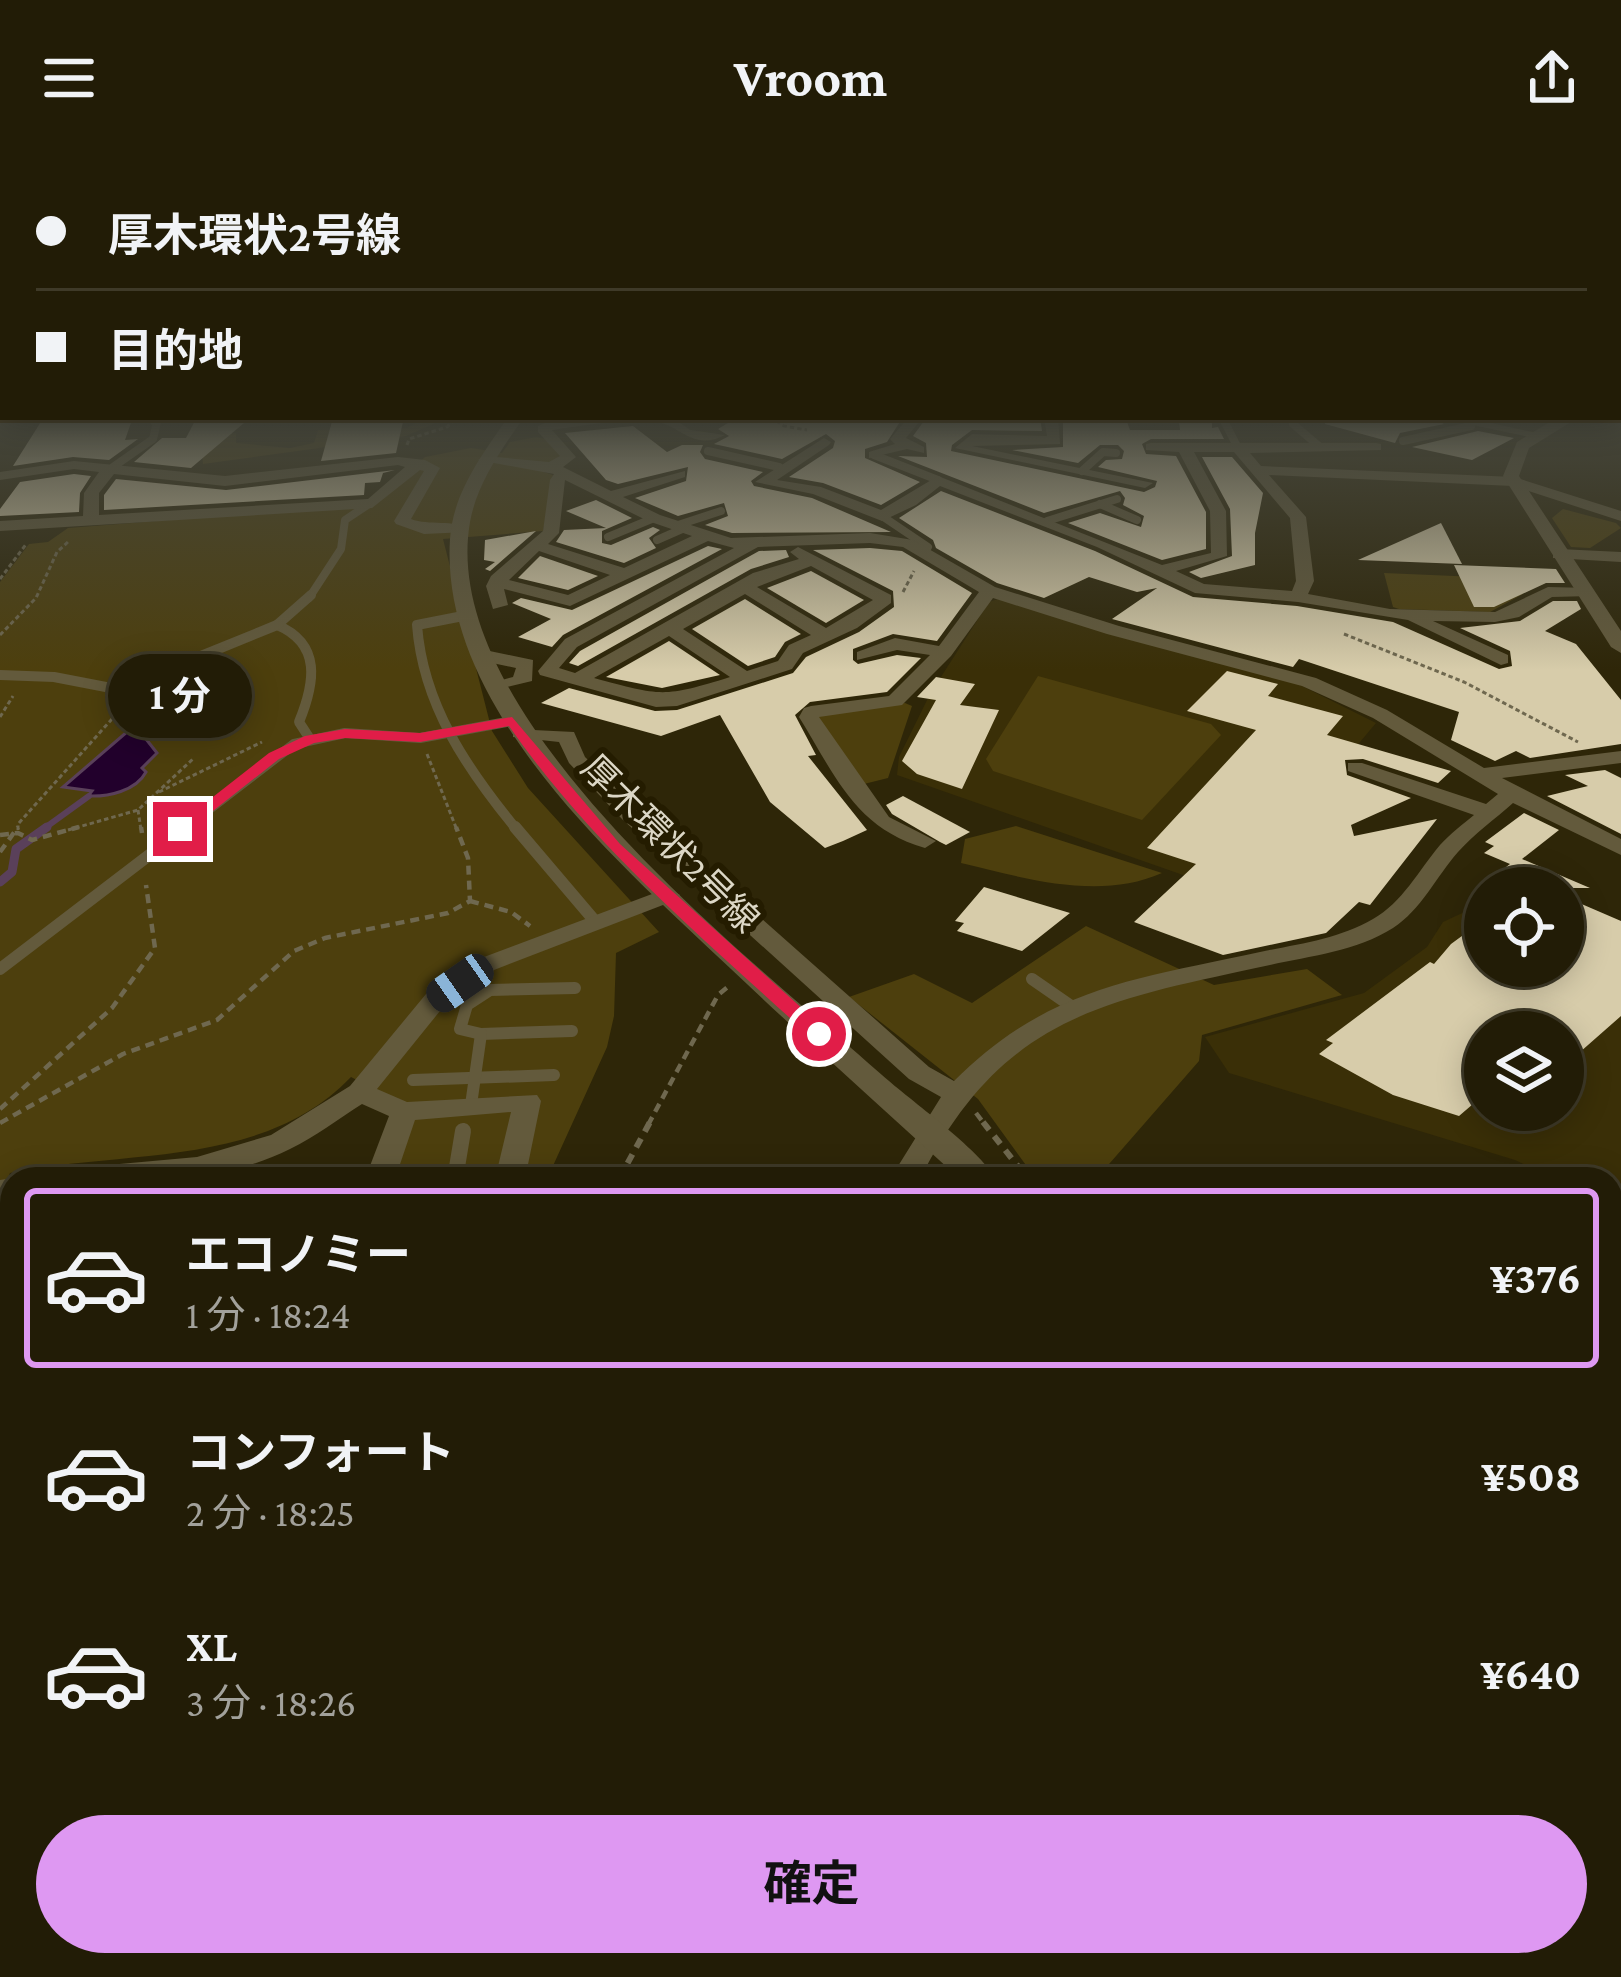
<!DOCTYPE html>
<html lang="ja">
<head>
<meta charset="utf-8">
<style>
	body { margin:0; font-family:"Crimson Pro","Noto Sans JP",serif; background:#2a2510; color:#f1f3f6; height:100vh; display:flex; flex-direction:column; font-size:45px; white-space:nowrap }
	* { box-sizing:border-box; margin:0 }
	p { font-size:39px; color:#a2a19b }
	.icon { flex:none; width:66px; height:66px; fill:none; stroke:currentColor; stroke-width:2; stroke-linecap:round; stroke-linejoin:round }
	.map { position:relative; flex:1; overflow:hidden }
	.details { position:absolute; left:0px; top:1011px; width:1623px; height:810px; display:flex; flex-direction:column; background:#221c06; border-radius:36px 36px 0 0; box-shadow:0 6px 30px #0003,0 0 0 3px #3f3a28 }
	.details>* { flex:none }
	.banner { position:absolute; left:0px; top:0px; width:1623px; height:264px; box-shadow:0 6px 30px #0003,0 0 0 3px #3f3a28; display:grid; align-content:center; height:264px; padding:0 36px; background:#221c06 }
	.buttons { position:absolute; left:1464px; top:711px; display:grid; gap:24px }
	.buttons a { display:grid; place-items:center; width:120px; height:120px; border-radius:50%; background:#221c06; box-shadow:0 6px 30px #0003,0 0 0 3px #3f3a28; font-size:60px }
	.end { position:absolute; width:54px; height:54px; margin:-27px; border:15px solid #e11d48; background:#fff; box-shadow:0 0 0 6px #fff }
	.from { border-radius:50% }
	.bubble { position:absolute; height:84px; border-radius:42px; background:#221c06; box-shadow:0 6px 30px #0003,0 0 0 3px #3f3a28; font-size:39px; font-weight:700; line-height:84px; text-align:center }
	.car { position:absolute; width:36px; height:72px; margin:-36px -18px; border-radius:15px; box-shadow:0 0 9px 3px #0007; background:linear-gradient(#222 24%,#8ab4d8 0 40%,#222 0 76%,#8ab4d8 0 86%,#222 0) }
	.banner b { display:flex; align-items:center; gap:42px; height:114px; font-size:45px }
	.banner b+b { border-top:3px solid #3f3a28 }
	.banner i { width:30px; height:30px; background:#f1f3f6 }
	ul { padding:21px 0 0; list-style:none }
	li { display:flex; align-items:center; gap:36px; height:180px; margin:0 24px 18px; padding:0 12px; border:6px solid transparent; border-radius:12px }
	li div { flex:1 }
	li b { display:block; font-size:45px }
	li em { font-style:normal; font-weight:700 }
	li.current { border-color:#de98f2 }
	li>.icon { width:108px; height:108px; stroke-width:1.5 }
	.cta { display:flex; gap:24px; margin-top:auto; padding:24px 36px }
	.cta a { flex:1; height:138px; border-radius:72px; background:#de98f2; color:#111; font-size:48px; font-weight:700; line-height:138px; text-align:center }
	header { display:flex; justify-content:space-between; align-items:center; height:156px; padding:0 36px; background:#221c06; font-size:54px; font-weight:700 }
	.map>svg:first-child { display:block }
	.built { fill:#3a2f07; fill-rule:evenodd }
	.green { fill:#4d3f0d }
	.water { fill:#22002c; stroke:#5a405a; stroke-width:3 }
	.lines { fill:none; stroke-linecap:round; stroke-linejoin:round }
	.stream-far1 { stroke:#5a405a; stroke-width:6 }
	.stream { stroke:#5a405a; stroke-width:9 }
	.building { fill:#d7ccaa }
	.path-far2 { stroke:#6f684f; stroke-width:3; stroke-dasharray:4.5 3; stroke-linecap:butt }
	.path-far1 { stroke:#6f684f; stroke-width:4.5; stroke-dasharray:9 6; stroke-linecap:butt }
	.path { stroke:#6f684f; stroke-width:6; stroke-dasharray:10 8; stroke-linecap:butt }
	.service-far4 { stroke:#635a3c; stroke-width:8 }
	.service-far3 { stroke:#635a3c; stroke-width:10 }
	.service-far2 { stroke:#635a3c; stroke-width:12 }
	.service-far1 { stroke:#635a3c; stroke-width:16 }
	.service { stroke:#635a3c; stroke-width:20 }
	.minor { fill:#635a3c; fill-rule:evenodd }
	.tertiary { fill:#635a3c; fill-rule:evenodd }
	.route { fill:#e11d48 }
	.labels { text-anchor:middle; stroke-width:12; stroke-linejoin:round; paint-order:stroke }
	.street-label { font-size:36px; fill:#dcd7c6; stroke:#241c00 }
</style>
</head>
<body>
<header><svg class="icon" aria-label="menu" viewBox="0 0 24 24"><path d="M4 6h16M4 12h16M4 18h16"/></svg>Vroom<svg class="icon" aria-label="share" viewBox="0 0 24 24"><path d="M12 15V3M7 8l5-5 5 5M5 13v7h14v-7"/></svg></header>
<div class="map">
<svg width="1621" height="1821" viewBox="0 0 1621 1821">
	<rect width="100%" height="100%" fill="#2e2608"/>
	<g class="built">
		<path d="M998,443L1298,528L1376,567L1288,672L1250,732L1183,719L897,619L899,601L930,538L989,446Z"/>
		<path d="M1473,752H1484L1485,810L1621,815V1035L1611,1033V1023H1555L1515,1004L1229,917L1205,881L1364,837L1427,791L1443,766ZM1485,876H1563V954H1485Z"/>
	</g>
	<g class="green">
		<path d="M423,263L442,264L406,280L203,308L202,298L215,278L236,277V287L290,292L314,287L318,274L407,272Z"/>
		<path d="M537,281L548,284L562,301L544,316L553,319L543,375L443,383L492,575L528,632L659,776L616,797L614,860L607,891L547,1023H387L403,948L351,921C263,1013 124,993 10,1017L0,1039V426L29,388L48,386L68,372L375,348L425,301L471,292L502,297L510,286Z"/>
		<path d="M1563,353L1616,367L1621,372L1590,392L1571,391L1552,362Z"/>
		<path d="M1384,417L1478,421L1523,438L1490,456L1399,453L1393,451Z"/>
		<path d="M1038,520L1211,568L1221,579L1142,664L993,615L986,603Z"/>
		<path d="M905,547L912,550L888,622L860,629L815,567L819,558Z"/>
		<path d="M1016,670L1162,717C1099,745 1024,722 961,707L965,683Z"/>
		<path d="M1086,770L1214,829L1307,813L1342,839L1202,879L1199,905L1096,1023H1036L978,943L849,841L914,818L972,847Z"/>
	</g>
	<path class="water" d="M135,569L157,597L142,612L146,616C136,635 108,641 88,640L92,635L63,631Z"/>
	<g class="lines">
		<path class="stream-far1" d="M42,674L89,640"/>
		<path class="stream" d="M0,726L12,716L16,693L47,671"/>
	</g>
	<g class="building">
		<path d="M44,261H133L125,284L138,283L109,304L73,301L13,310Z"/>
		<path d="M197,261H251L191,312L134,306L162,282H186Z"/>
		<path d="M404,261L396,297L321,305L333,262Z"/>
		<path d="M770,261H903L887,286L865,293V302L920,326L881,349L823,327L789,321L833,292L835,285L826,278L782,303L714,288L729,280L718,273L728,267Z"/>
		<path d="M927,261H1040L1042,275L972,274L952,289L951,295L1144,336L1155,331L1157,325L1098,311L1106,304L1122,303L1124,295L1118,289H1100L1078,307L1012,294L1063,291V261H1119L1126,263L1130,274H1180L1179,264L1212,261V272L1218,271L1224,283H1151L1142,288L1146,298L1176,300L1206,356V393L1162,404L1068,367L1100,357L1141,371L1144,360L1123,349L1125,342L1120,335L1044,357L898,300L927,301L926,287L913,280Z"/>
		<path d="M1326,261H1431L1444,268L1400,277L1395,287L1325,268Z"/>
		<path d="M633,270L667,296L682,289H703L700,296L705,303L763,316L751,325L754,330L812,342L891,376L732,377L705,369L728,360L724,347L678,360L635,342L686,325L688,311L618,328L606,324L565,277Z"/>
		<path d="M1478,275L1514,282L1472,304L1412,291Z"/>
		<path d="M1202,301H1232L1263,337L1255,377V409L1201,422L1189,416L1232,400L1230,353Z"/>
		<path d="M395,314L383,317L380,326L365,327L364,339L104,354V339L116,323L226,334Z"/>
		<path d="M74,318L91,320L80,337L79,356L0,360V353L20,326Z"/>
		<path d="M941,335L1095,395L1193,441L1297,450L1393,466L1499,513L1512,510L1510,495L1460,472L1520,465L1553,445H1577L1581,453L1545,475L1576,488L1621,544V588L1530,602L1516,595L1495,605L1451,584L1459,556L1299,503L1293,511L1112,463L1157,432L1137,436L1089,421L1044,442L997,427L936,392L933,384L899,362Z"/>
		<path d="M596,344L632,362L602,375V387L611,389L653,371L660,374L649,382L656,392L624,407L556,386L564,374L606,372L566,355Z"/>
		<path d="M1441,367L1462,408L1358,404Z"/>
		<path d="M536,375L490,415L485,413L495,406L484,404L485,384Z"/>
		<path d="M708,390L722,393L563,479L552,491L518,481L551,463L512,447L521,442L572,454Z"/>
		<path d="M870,392L902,395L972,437L937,485L893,478L853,493V504L858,508L897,499L921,502L887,536L810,546L795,559L816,599L808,600L867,674L843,685L825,692L770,646L720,559L661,580L541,547L569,532L655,555L677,554L793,517L806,501L859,476L894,451L893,435L813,394Z"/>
		<path d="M786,394L789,401L751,413L578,510L569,507L580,495L759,395Z"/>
		<path d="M540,400L598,420L568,434L518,422Z"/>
		<path d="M1454,409L1556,413L1565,427H1546L1494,451H1474Z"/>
		<path d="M811,415L864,444L826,467L767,432Z"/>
		<path d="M745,443L801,478L785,486L775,501L748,510L692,473Z"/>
		<path d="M669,485L720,519L662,532L606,521Z"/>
		<path d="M1227,515L1278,528L1268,540L1343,560L1327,579L1451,615L1438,627L1363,603L1345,604L1347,619L1411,642L1351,669L1354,680L1437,663L1370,749L1359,746L1326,777L1223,799L1134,766L1196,708L1147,692L1256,574L1187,555Z"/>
		<path d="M936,521L975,528L960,549L999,554L962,633L917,618L902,605L936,544L917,541Z"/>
		<path d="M1605,614L1621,622V678L1547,640L1588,630L1565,619Z"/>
		<path d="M903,640L970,676L946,689L940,686L892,658L886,649Z"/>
		<path d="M1524,657L1559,674L1522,703L1590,732H1479L1510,708L1484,697L1494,690L1485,686Z"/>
		<path d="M984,731L1070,757L1022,795L957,775L964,767L955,765Z"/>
		<path d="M1563,740L1621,765V860L1563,911V876H1485V954L1473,948L1459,960L1393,939L1319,898L1333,887L1326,884L1430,806L1434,808L1451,788L1485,763V810H1563Z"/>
	</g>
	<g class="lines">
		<g class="path-far2">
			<path d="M770,261L784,270L807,274"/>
			<path d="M407,289L409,283L447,271L457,261"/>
			<path d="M0,423L27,387"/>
			<path d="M903,436L914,415"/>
			<path d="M1344,478L1464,526L1578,586"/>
			<path d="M0,479L36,442L57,396L69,385"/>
			<path d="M185,535L210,537L239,507"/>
			<path d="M0,561L13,540"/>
			<path d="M427,598L457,674"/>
			<path d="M159,636L262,586"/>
			<path d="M138,654L141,674"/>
			<path d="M18,674V668L120,554"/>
			<path d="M68,674L138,654L194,602"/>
		</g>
		<g class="path-far1">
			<path d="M141,671L142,677"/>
			<path d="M0,679L18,677L32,684L79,671"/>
			<path d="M0,696L18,671"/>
			<path d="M470,745L511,756L530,770"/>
			<path d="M0,953L112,852L155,792L146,729"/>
			<path d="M976,957L985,969"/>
			<path d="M0,967L123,898L217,864L294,795L325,782L448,757L470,745L468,702L456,671"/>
			<path d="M648,969L718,839L730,829"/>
		</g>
		<g class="path">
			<path d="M983,966L1028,1023"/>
			<path d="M619,1023L650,966"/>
			<path d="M0,1572L12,1574"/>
			<path d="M528,1809L547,1821"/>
		</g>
		<g class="service-far4">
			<path d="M1222,261L1238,292"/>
			<path d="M1293,268L1320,291"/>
			<path d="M1403,285L1471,270"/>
			<path d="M708,295L779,311"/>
			<path d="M874,299L938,324"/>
			<path d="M113,311L153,283L157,266"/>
			<path d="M1082,315L1103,296L1116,297"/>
			<path d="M1100,348L1137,364"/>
			<path d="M882,360L928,391L925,395"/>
			<path d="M1047,365L1117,343"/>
			<path d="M675,370L721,355"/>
			<path d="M608,381L654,362"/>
			<path d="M657,384L682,373"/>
			<path d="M309,442L341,393L345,364L369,348"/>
		</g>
		<g class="service-far3">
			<path d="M468,459L417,469C423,549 467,613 517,674"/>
			<path d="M277,469C322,488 315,527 299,566L310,583"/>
			<path d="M0,519L54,521L137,537L161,533L196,502L277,469L311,439"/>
			<path d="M182,674L294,588L345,577L420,582L512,565"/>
		</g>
		<g class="service-far2">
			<path d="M515,671L594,764"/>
			<path d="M0,813L186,671"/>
			<path d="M1032,823L1071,850"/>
			<path d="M481,878L572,875"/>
			<path d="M413,924L554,919"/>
			<path d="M471,949L481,878L460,873L467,849L490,834L575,832"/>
		</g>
		<path class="service-far1" d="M455,1023L463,975"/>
		<path class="service" d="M1610,1809L1618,1821"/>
		<g class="minor">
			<path d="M146,261H160L164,266L152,269Z"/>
			<path d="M608,261H678L676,264L690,274L725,279C693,296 679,268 656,266C624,263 583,269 552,274L576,301L563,311L611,335L685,315V321L623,341L660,359L731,382L870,377L913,384L995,431L1119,470L1316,522L1387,554L1484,612L1621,595V607L1502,622L1621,683V699L1513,647C1495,663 1474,678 1458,696C1436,721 1421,754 1393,772C1357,795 1310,800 1270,809C1104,845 1003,859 920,1023H890L941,941L909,923L622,663L569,607L559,586L513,581V573L574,576L585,601L638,653L929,911L954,925C1048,831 1136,823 1260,796C1298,788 1339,783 1373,763C1402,747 1419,714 1440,689C1450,678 1463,668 1474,659L1348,615V607H1362L1486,648L1498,638L1373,562L1302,530L1107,478L993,442L951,500L902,549L819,561L889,661L936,685L925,692C855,672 835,619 799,561L804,552L811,550L889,540L930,499L897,494L857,504V496L895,482L939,490L979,436L903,391L870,387L758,391L577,491L559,512L575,517L753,417L799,403L790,396L798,391L891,439V447L857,472L803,497L792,513L677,550L656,551L540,519L538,515L565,483L734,392L708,385L570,450L504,433L508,449L493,453L486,430L491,420L543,375L550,324L554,318L478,304L485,300L549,306L560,300L538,276V270L550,265ZM565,324L648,365L692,380L624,412L548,388L559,377ZM539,395L610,419L568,439L509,424ZM811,410L873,444L826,472L757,431ZM745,438L811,479L789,489L778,505L747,515L683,473ZM669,480L730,521C663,542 661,540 594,522Z"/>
			<path d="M909,261H923L906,282L924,291V297L907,293L869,302V296L895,288L890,283Z"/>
			<path d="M1044,261H1058L1060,288L972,290L1153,327L1145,332L955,292L972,278L1047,280Z"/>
			<path d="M1435,261H1464L1541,278L1534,282Z"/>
			<path d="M824,282L831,286L829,289L777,324L821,331L881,354L938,320L1162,409L1211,397L1210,355L1179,296L1146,294V288L1151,287H1376L1381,288V294L1250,297L1261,310L1514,321L1621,355V365L1513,330L1269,319L1306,361L1314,425L1308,438L1390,453L1495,456L1548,431L1591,432V440L1552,441L1519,461L1495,466L1433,465L1508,499V507L1501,509L1408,464L1298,446L1195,437L1097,391L940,330L916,349L882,365L813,338L755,326ZM1194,296H1234L1290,362L1296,425L1292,435L1204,428L1176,415L1227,400L1226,355Z"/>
			<path d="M398,301L425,304L440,312L411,363C429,370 454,363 469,373L467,376L424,378L396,368L394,365L424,315L420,314L372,352L0,375V365L83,360L84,337L99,316L74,313L0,324V316L74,305L225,320ZM398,309L405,311L368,343L99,359V337L114,318L225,330Z"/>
			<path d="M1559,393L1621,396V406L1553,402V394Z"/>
			<path d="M480,493L533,504L532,525L491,535V527L513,521L516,512L473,503L471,499Z"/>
			<path d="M668,732L680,739L676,744L494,814L444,850L377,933L407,946L537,939L541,945L525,1023H495L511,956L415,964L395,1023H365L389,960L362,948C338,963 315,981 290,993C215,1031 130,1023 49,1023L54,1016L64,1013L197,1001L271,979L350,930L426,838L476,804Z"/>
			<path d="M12,1022L17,1023H12V1042L0,1044V1024Z"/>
			<path d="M12,1380V1416L0,1420V1384Z"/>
			<path d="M36,1809H85L80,1821H31Z"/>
			<path d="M766,1809H813L808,1821H761Z"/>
		</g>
		<g class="tertiary">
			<path d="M508,261H524C502,293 477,327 470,366C436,561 751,803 882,919C911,945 978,992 996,1023H960C883,953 806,884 731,813C620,708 439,553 450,383C453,336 483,298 508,261Z"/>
			<path d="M1558,261H1579L1529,292L1519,320L1621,475V497L1611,491L1503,320L1517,286Z"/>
			<path d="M1621,1409V1467L1611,1471V1413Z"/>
			<path d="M1440,1809H1490L1485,1821H1435Z"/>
		</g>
	</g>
	<linearGradient id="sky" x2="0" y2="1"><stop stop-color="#191504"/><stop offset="0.5" stop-color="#46473d"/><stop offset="1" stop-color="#46473d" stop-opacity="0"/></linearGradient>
	<rect width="1621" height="514" fill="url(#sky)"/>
	<path class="route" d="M512,561L620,688L826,874V883H813C705,784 593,691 509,570L420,586L345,582L314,587L279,603L185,677L172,673L269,597L305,580L345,573L420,577Z"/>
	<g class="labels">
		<g class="street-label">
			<text transform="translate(671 687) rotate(45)" y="13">厚木環状2号線</text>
		</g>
	</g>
</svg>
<div class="buttons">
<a><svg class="icon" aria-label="locate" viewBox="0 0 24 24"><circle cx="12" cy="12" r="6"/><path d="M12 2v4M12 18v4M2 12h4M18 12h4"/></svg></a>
<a><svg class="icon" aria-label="layers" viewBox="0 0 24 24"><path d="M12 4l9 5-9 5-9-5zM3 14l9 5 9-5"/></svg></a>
</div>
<i class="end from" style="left:819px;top:878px"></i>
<i class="end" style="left:180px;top:673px"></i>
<div class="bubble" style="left:108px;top:498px;width:144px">1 分</div>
<i class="car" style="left:460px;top:827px;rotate:235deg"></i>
<div class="banner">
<b><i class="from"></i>厚木環状2号線</b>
<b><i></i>目的地</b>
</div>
<section class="details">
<ul>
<li class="current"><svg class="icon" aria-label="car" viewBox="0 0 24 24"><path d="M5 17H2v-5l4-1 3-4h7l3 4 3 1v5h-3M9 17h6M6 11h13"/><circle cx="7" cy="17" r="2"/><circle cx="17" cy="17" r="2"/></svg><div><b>エコノミー</b><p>1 分 · 18:24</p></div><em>¥376</em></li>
<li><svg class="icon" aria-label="car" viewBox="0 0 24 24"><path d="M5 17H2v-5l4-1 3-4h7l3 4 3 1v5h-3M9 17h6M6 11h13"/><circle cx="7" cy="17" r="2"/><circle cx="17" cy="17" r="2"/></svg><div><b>コンフォート</b><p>2 分 · 18:25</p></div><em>¥508</em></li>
<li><svg class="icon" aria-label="car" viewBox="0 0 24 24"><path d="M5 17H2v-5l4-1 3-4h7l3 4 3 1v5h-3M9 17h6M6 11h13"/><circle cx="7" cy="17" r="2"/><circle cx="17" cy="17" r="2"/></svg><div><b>XL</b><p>3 分 · 18:26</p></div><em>¥640</em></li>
</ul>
<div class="cta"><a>確定</a></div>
</section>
</div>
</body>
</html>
